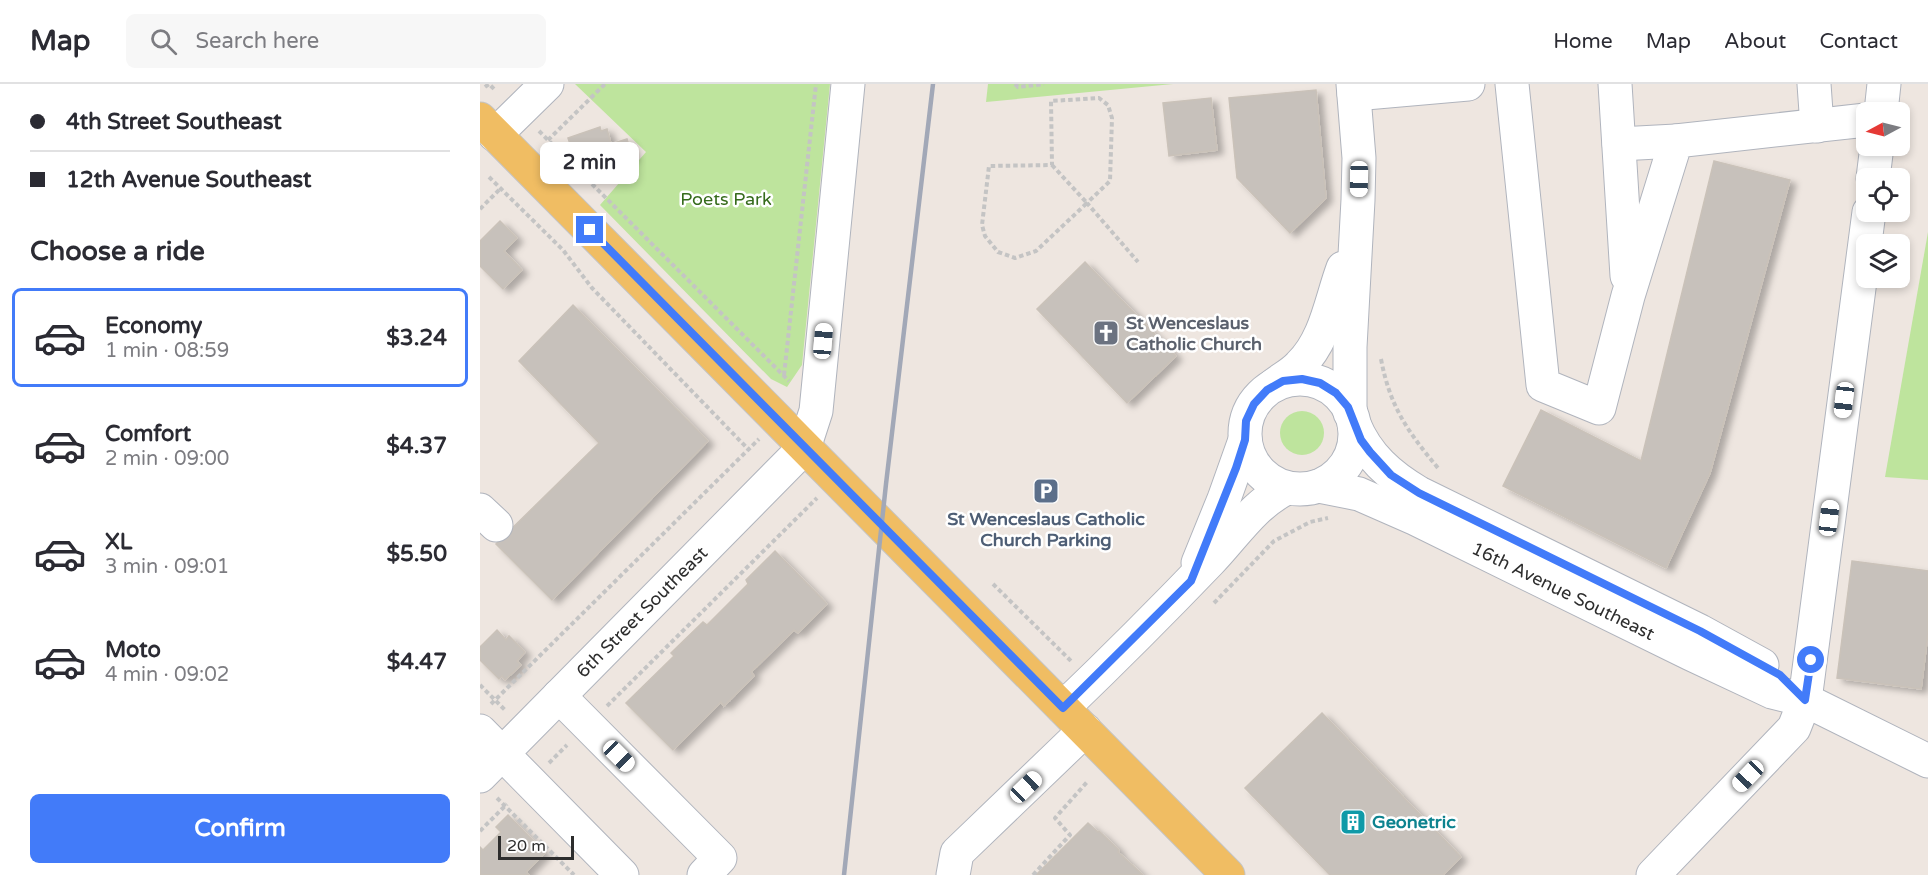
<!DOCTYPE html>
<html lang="en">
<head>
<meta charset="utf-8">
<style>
	body { margin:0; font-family:"Varela Round",sans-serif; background:#f7f7f7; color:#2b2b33; height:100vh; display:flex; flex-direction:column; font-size:22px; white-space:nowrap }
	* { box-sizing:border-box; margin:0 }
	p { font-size:20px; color:#7c7c81 }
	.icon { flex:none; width:33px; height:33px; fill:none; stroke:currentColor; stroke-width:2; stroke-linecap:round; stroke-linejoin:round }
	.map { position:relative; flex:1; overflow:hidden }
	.panel { display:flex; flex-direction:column; background:#fff; width:480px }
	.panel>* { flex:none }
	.top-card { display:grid; align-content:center; height:132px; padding:0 30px; background:#fff }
	.needle { width:39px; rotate:263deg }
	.controls { position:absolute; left:1376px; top:18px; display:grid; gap:12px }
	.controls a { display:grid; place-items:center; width:54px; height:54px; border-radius:9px; background:#fff; box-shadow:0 3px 9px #0003; font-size:30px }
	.scale { position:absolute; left:18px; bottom:15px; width:76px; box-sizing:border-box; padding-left:6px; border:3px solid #2d2d2d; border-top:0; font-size:16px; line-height:21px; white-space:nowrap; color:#2d2d2d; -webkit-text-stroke:4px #fff; paint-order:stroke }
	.end { position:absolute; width:27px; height:27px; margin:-14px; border:8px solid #427bf9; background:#fff; box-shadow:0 0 0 3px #fff }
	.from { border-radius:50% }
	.bubble { position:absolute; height:42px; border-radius:9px; background:#fff; box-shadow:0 3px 9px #0003; font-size:20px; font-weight:700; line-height:42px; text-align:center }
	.car { position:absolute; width:18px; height:36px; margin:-18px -9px; border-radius:8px; box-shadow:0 0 4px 2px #0007; background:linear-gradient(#fff 24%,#345 0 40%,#fff 0 76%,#345 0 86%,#fff 0) }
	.top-card b { display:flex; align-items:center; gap:21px; height:57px; font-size:22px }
	.top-card b+b { border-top:2px solid #e1e1e2 }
	.top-card i { width:15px; height:15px; background:#2b2b33 }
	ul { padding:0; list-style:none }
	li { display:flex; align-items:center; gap:18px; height:99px; margin:0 12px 9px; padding:0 18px; border:3px solid transparent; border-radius:9px }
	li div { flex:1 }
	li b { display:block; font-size:22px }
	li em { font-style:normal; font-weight:700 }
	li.on { border-color:#427bf9 }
	li>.icon { width:54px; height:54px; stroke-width:1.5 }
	h2 { padding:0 30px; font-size:27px; line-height:72px }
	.button { display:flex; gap:12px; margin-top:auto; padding:12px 30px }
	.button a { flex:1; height:69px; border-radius:9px; background:#427bf9; color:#fff; font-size:24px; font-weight:700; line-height:69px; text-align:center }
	header { display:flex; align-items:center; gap:36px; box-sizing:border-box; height:84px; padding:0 30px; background:#fff; border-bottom:2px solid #e1e1e2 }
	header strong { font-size:28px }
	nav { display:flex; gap:33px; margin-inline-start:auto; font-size:21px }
	.search { width:420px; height:54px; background:#f7f7f7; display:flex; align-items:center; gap:15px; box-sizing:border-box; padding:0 21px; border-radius:9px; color:#7c7c81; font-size:22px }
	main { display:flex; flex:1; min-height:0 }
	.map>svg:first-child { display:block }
	.green { fill:#bee49d }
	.building { fill:#c7c1bb; stroke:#cac2b9; stroke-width:1.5; filter:url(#shadow) }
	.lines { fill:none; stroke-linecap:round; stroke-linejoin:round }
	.minor-casing { stroke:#b0b4bd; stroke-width:35 }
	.major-casing { stroke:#c4c4c4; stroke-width:35 }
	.path { stroke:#c4c4c4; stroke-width:4; stroke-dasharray:4.5 3; stroke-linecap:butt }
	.minor { stroke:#fff; stroke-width:33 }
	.major { stroke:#f0bd63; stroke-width:33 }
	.rail { stroke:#a2a8b7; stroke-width:4.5 }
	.route { stroke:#427bf9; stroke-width:8 }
	.labels { text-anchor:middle; stroke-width:5; stroke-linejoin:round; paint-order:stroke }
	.park-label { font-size:18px; fill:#366b1c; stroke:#fff }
	.worship-label { font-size:18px; font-weight:bold; fill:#5b616d; stroke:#fff; text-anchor:start }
	.service-label { font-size:18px; font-weight:bold; fill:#4e5e75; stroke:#fff }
	.street-label { font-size:18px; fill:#2d2d2d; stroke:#fff }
	.culture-label { font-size:18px; font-weight:bold; fill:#0d838f; stroke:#fff; text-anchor:start }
</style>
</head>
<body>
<header>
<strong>Map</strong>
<div class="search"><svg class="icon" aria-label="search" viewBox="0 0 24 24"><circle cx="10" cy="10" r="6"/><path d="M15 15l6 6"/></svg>Search here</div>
<nav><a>Home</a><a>Map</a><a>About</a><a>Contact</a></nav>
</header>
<main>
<section class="panel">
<div class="top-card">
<b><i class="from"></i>4th Street Southeast</b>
<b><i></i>12th Avenue Southeast</b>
</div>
<h2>Choose a ride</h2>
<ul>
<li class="on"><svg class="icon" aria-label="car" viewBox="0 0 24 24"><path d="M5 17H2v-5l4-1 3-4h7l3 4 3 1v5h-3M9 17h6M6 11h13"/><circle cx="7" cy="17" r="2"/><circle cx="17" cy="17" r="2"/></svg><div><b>Economy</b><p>1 min · 08:59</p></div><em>$3.24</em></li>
<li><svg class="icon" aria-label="car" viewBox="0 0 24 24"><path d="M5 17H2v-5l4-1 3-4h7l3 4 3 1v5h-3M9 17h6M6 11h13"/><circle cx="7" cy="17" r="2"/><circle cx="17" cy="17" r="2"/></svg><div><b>Comfort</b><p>2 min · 09:00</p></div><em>$4.37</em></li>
<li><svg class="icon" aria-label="car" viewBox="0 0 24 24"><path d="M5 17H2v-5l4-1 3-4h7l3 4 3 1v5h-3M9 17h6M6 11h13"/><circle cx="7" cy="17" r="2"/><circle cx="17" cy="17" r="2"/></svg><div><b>XL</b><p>3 min · 09:01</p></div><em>$5.50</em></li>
<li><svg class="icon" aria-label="car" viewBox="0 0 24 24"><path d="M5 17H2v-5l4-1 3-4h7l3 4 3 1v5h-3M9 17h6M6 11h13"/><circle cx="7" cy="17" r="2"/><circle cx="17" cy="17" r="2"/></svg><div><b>Moto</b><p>4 min · 09:02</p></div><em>$4.47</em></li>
</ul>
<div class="button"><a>Confirm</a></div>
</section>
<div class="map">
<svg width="1448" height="791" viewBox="0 0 1448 791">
	<defs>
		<filter id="shadow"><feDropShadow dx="6" dy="4" stdDeviation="3" flood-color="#0004"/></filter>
	</defs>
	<rect width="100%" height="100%" fill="#eee6e0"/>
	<g class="green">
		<path d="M95,0H350L322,281L307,303L291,295L120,121L166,68Z"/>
		<path d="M508,0H693L506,18Z"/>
		<path d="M1448,148V396L1405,393Z"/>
		<circle cx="822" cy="349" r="22"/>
	</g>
	<g class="building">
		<path d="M836,6L846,114L810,149L757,94L749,14Z"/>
		<path d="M731,14L737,66L689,72L683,19Z"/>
		<path d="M120,43L121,47L127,45L131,60L147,55L153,73L118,85L113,70L95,75L88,54Z"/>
		<path d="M1234,77L1310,96L1230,389L1186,484L1023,402L1061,326L1161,377Z"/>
		<path d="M20,137L37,154L24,167L42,186L23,205L0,182V157Z"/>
		<path d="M605,178L696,272L647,319L557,225Z"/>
		<path d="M93,221L228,357L72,516L16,460L119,359L39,277Z"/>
		<path d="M295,467L347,520L318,549L314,546L271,588L274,592L244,622L241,618L193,666L146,619L194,572L191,569L223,538L227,541L268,500L266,496Z"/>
		<path d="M1372,477L1448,487V549L1441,605L1357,594Z"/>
		<path d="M17,546L26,556L29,552L45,568L37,577L41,581L25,596L22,592L19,595L0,576V563Z"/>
		<path d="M842,629L981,773L963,791H850L765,704Z"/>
		<path d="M28,731L65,769L46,788L49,791H0V763L3,766L21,748L16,743Z"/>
		<path d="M608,739L618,748L619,747L639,766L638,768L663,791H556Z"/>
	</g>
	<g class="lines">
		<g class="minor-casing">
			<g id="minor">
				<path d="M1032,0L1063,301L1119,324L1148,212L1196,57L1386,36"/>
				<path d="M1135,0L1147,192"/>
				<path d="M1334,0L1337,42"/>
				<path d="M874,10L988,0"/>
				<path d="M1401,28L1404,0"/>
				<path d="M15,51L67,0"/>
				<path d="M1139,60L1196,57"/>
				<path d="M1393,94L1397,62"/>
				<circle cx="820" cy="350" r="55"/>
				<path d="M794,301C803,294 813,289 820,281C846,256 851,216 863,184"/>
				<path d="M870,329V263L878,116L879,74L873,0"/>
				<path d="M874,340C887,372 910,392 939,409L1220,547L1282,581"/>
				<path d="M839,402L879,410L936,435L1211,570L1292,608L1325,616L1448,677"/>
				<path d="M0,426L16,441"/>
				<path d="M718,479L744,415L765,356"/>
				<path d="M79,612L240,774L224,791"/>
				<path d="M583,624C633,576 682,527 730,477C755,451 774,420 807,404"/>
				<path d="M0,647L142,791"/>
				<path d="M0,692L324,364L336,327L368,0"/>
				<path d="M473,791L477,769L605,646"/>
				<path d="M1173,791L1314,644L1325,616L1389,128"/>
			</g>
		</g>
		<g class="major-casing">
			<path id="major" d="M0,35L748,791"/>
		</g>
		<g class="path">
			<path d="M535,0L538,3L564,0"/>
			<path d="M5,3L9,0L14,5"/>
			<path d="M59,47L309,297"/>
			<path d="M68,56L125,0"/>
			<path d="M572,81L607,119L556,167L535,174L518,168L505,152L502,141L509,82L572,81L571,17L619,14L628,21L632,34L630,97L607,119L658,178"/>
			<path d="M9,93L83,166L112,204L268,365"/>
			<path d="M0,125L21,104"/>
			<path d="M901,275C910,323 928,348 958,384"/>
			<path d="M304,291L336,0"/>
			<path d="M513,500L592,578"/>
			<path d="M734,519L794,457L830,438L848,434"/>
			<path d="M0,601L25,626"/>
			<path d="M11,620L279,355"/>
			<path d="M127,622L337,414"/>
			<path d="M69,679L87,661"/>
			<path d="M17,714L94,791"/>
			<path d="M0,747L27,720"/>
			<path d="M553,791L590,751L575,734L608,697"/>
		</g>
		<use href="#minor" class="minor"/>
		<use href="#major" class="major"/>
		<path class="rail" d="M364,791L406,400L453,0"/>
	</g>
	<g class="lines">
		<path class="route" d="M110,146L583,624L711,497L756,384L765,356L766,337L774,320L787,306L803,297L822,295L840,299L856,309L868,323L881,356L890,368L911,391L939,409L1220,547L1300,591L1325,616L1331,576"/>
	</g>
	<defs>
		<g id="church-square" transform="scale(1.35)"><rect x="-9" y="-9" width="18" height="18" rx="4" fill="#6b7280" stroke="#fff"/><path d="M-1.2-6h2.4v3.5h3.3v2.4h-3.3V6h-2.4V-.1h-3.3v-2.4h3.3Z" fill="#fff"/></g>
		<g id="parking-square" transform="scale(1.35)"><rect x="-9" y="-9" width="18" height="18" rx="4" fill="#5c6f8a" stroke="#fff"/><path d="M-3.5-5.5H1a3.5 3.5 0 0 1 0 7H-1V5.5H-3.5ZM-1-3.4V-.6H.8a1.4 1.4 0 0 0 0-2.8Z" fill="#fff"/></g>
		<g id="building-square" transform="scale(1.35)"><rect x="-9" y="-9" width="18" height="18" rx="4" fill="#0f9aa8" stroke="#fff"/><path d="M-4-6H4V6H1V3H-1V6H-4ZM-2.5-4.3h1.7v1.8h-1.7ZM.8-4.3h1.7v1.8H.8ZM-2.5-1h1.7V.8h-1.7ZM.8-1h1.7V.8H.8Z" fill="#fff"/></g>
	</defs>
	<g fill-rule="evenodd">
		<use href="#church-square" x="626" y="249"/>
		<use href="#parking-square" x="566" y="407"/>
		<use href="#building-square" x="873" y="738"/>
	</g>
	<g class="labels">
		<g class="park-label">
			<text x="246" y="121">Poets Park</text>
		</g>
		<g class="worship-label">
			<text x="646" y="245">St Wenceslaus<tspan x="646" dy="21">Catholic Church</tspan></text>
		</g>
		<g class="service-label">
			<text x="566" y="441">St Wenceslaus Catholic<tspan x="566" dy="21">Church Parking</tspan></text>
		</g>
		<g class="street-label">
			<text transform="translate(1083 507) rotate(26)" y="6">16th Avenue Southeast</text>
			<text transform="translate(162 528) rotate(-45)" y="6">6th Street Southeast</text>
		</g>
		<g class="culture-label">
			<text x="892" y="744">Geonetric</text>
		</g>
	</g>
</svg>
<div class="controls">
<a><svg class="needle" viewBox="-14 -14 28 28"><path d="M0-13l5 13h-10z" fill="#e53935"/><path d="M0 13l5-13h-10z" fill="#7c7c81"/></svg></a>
<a><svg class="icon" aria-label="locate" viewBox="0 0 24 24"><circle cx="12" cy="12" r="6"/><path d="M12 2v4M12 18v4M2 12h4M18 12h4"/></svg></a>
<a><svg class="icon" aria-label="layers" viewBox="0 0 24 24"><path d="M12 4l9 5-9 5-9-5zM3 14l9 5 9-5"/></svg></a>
</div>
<div class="scale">20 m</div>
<i class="end from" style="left:1331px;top:576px"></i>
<i class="end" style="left:110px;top:146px"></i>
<div class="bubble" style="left:60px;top:58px;width:99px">2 min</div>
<i class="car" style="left:879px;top:95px;rotate:181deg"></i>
<i class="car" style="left:343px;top:257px;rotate:5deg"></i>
<i class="car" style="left:1364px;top:316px;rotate:187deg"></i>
<i class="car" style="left:1349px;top:434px;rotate:7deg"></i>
<i class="car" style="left:139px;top:672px;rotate:135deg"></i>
<i class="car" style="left:1268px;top:692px;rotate:224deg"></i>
<i class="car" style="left:546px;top:703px;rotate:46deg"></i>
</div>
</main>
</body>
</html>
